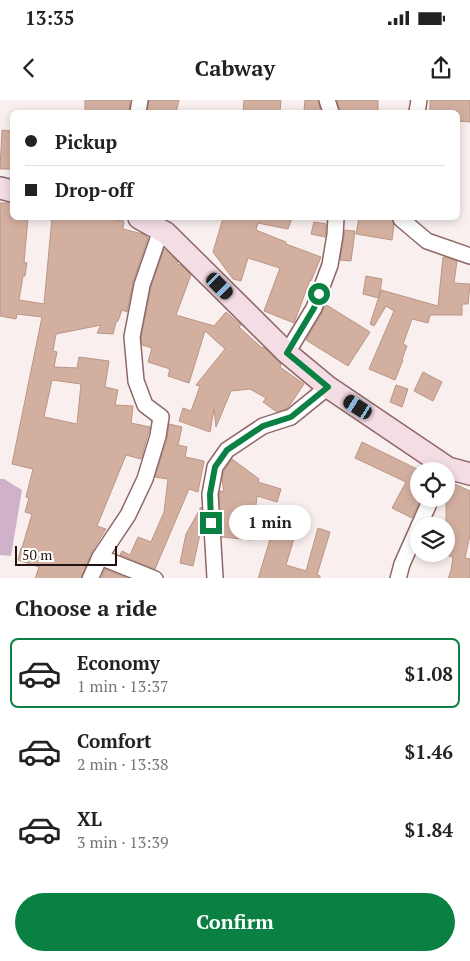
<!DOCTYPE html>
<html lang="en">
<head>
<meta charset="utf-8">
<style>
	body { margin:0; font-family:"PT Serif",serif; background:#f2f2f2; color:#222; height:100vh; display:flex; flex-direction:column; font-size:19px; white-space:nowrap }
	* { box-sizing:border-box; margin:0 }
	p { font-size:16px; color:#767676 }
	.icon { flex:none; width:28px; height:28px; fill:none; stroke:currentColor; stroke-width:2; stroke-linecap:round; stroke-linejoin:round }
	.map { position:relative; height:478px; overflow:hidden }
	.details { display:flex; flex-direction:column; background:#fff; flex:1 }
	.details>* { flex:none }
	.guide { position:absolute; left:10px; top:10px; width:450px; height:110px; border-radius:8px; box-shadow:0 2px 8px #0003; display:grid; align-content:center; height:110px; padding:0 15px; background:#fff }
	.buttons { position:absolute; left:410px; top:362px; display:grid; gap:10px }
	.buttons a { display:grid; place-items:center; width:45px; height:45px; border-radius:50%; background:#fff; box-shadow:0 2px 8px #0003; font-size:25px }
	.scale { position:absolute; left:15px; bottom:12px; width:102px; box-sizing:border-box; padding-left:5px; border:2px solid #221312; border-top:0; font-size:14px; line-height:18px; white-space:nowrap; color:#221312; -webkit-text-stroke:4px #fff; paint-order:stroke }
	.end { position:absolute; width:22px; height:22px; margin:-11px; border:6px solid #0b8043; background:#fff; box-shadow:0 0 0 2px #fff }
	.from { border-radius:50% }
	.bubble { position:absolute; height:35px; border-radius:18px; background:#fff; box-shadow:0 2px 8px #0003; font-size:16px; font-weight:600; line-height:35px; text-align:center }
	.car { position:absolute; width:15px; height:30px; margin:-15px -8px; border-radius:6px; box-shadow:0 0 4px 1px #0007; background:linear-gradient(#222 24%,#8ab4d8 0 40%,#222 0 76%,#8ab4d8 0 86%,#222 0) }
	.guide b { display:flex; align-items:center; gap:18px; height:48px; font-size:19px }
	.guide b+b { border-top:1px solid #e0e0e0 }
	.guide i { width:12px; height:12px; background:#222 }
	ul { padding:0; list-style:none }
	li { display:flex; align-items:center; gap:15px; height:70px; margin:0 10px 8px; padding:0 5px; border:2px solid transparent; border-radius:8px }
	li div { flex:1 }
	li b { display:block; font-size:19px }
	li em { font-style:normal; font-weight:600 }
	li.selected { border-color:#0b8043 }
	li>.icon { width:45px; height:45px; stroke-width:1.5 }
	h2 { padding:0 15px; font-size:22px; line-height:60px }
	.button { display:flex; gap:10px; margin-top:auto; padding:10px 15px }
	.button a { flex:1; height:58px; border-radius:30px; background:#0b8043; color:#fff; font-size:20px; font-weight:600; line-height:58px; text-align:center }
	.status { display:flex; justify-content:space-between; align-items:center; height:35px; padding:0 25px; background:#fff; direction:ltr }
	.status svg { height:14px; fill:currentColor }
	header { display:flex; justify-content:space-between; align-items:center; height:65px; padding:0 15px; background:#fff; font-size:22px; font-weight:600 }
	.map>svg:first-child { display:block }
	.water { fill:#cfb2c9 }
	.building { fill:#d3afa0; stroke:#ba9585; fill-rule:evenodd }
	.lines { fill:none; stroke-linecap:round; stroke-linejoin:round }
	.street-casing { stroke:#8e6766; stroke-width:18 }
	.secondary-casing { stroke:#8e6766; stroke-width:24 }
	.street { stroke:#fff; stroke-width:15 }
	.secondary { stroke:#f5dde6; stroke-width:21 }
	.route { stroke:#0b8043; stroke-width:6 }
</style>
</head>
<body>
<div class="status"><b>13:35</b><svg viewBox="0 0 49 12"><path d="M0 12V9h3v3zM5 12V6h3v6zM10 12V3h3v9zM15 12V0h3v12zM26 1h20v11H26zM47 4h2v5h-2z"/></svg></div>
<header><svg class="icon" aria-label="back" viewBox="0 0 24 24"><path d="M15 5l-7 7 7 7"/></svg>Cabway<svg class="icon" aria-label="share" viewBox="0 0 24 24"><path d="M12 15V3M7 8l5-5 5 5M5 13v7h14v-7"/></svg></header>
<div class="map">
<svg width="470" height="479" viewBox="0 0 470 479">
	<rect width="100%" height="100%" fill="#f9efef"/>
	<path class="water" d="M0,379H4L22,390L11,456L0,455Z"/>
	<g class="building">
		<path d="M85,0H130L129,12H85Z"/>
		<path d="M149,0H179L176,12H147Z"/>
		<path d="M244,0H281L280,12H243Z"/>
		<path d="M305,0H318L321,12L304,11Z"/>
		<path d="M337,0H378V12H340Z"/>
		<path d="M430,0H470V22L458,21V12H430Z"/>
		<path d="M2,30L12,31V69H0Z"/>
		<path d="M0,103H12V118H28L24,162L27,163L25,176H23L19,200L44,204L52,118H102L124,121L123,129L143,134L148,138L133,182L127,212L122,210L118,221L116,222L113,234L97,233L101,225L56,234L53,251L57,252L54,267L77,268L79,257L109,261L105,287L118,290L115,305L133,306L131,323L150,327L141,359L126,355L97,426L106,429L91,453L81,479H35L39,467L18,460L21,448H22L32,414L25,412L29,398L26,397L33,369L12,364L42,217L17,214L16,219L0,216ZM52,280L81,284L77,324L44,317Z"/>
		<path d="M223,118H292L288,129L258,123L256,130L286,142V144L321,157L311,181L310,180L294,223L264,211L280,168L248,158L241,181L233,179L213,152Z"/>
		<path d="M359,118H392L394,125L392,140L356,134Z"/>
		<path d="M314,122L326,124L325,137L311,134Z"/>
		<path d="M345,130L355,131L351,161L340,160Z"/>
		<path d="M164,149L178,162L177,164L181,165L191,175L176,215L214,226L226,212L241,225L239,227L261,247L265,248L281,264L280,267L304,284L290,305L286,309L277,312L263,302L266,298L250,289L231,291L216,327L214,309L210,332L179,321L183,308L191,311L200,286L196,285L225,249L205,231L189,283L168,276L170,269L148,262L152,248L142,245L141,237L151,187Z"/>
		<path d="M443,157L457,161L454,183L470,184L468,204H462V215H430L428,223L412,219L403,244L407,246L402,259L403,260L395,280L369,269L394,211L386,206L374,226L370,224L381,190L438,206Z"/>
		<path d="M366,176L382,179L379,198L363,194Z"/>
		<path d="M325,204L370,232L348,266L306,240L322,213Z"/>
		<path d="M423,272L442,282L433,301L414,291Z"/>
		<path d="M396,285L408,289L402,307L390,302Z"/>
		<path d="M169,324L182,327L178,345L187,347L185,357L204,361L198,392L189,389L155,469L120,455L122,451L130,455L138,437L151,442L164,412L168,379L155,377L167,339Z"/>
		<path d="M362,342L419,370V403L412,418L392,408L406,382L355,358Z"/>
		<path d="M232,359L259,379L258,382L281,389L277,402L257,396L252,440L222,437L219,395L220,391L224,392L222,380L224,371Z"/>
		<path d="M446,380L470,391V435L465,458L470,459V479H448L451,470L453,457L446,455Z"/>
		<path d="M201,407L203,434H200L193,466L180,463L186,434Z"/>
		<path d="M277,416L299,422L286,465L306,471L318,428L330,432L317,475L320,476V479H258Z"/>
		<path d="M105,469L129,479H101Z"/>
	</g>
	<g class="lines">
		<g class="street-casing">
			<g id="street">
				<path d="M327,0L331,12"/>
				<path d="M138,12L140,0"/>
				<path d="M417,12L419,0"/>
				<path d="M401,118V119L427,141L470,156"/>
				<path d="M287,253L314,208L330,165L335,135L336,118"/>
				<path d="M419,426L431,399"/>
				<path d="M100,457L155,479"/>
				<path d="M215,477L210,394L215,367L227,350L263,326L291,317L328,287"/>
				<path d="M90,479L100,457L128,415L145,379L158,336L161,317L145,305L136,281L132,237L142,185L161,130"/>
				<path d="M398,479L402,464L419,426"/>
			</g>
		</g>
		<g class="secondary-casing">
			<g id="secondary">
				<path d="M0,88L12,91"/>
				<path d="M139,118L166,133L287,253L328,287L448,368L470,374"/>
			</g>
		</g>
		<use href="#street" class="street"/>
		<use href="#secondary" class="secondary"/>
	</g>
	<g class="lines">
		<path class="route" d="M211,423L210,394L215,367L227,350L263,326L291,317L328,287L287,253L314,208L319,194"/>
	</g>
</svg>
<div class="buttons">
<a><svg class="icon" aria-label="locate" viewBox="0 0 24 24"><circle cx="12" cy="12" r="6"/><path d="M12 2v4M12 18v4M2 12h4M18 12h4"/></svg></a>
<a><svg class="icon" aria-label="layers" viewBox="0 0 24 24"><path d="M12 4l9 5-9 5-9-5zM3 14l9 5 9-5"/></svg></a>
</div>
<div class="scale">50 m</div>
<i class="end from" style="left:319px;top:194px"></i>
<i class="end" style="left:211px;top:423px"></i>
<div class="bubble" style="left:229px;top:405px;width:82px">1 min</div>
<i class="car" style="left:220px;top:186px;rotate:135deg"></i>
<i class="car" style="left:358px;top:307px;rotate:303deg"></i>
<div class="guide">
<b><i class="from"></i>Pickup</b>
<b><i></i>Drop-off</b>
</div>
</div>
<section class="details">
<h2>Choose a ride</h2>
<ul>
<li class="selected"><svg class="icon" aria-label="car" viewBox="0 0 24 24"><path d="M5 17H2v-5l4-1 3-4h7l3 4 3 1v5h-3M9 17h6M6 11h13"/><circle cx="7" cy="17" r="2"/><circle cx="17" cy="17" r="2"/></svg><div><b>Economy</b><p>1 min · 13:37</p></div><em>$1.08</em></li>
<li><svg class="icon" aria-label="car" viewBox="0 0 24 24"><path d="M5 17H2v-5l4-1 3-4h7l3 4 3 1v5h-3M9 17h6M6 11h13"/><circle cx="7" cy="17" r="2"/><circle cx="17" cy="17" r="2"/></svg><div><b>Comfort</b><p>2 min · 13:38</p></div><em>$1.46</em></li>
<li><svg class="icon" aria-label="car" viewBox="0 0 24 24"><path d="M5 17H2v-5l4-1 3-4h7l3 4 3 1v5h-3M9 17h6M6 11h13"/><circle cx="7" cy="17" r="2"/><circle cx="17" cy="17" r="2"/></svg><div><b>XL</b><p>3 min · 13:39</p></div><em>$1.84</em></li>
</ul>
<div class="button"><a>Confirm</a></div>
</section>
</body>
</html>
